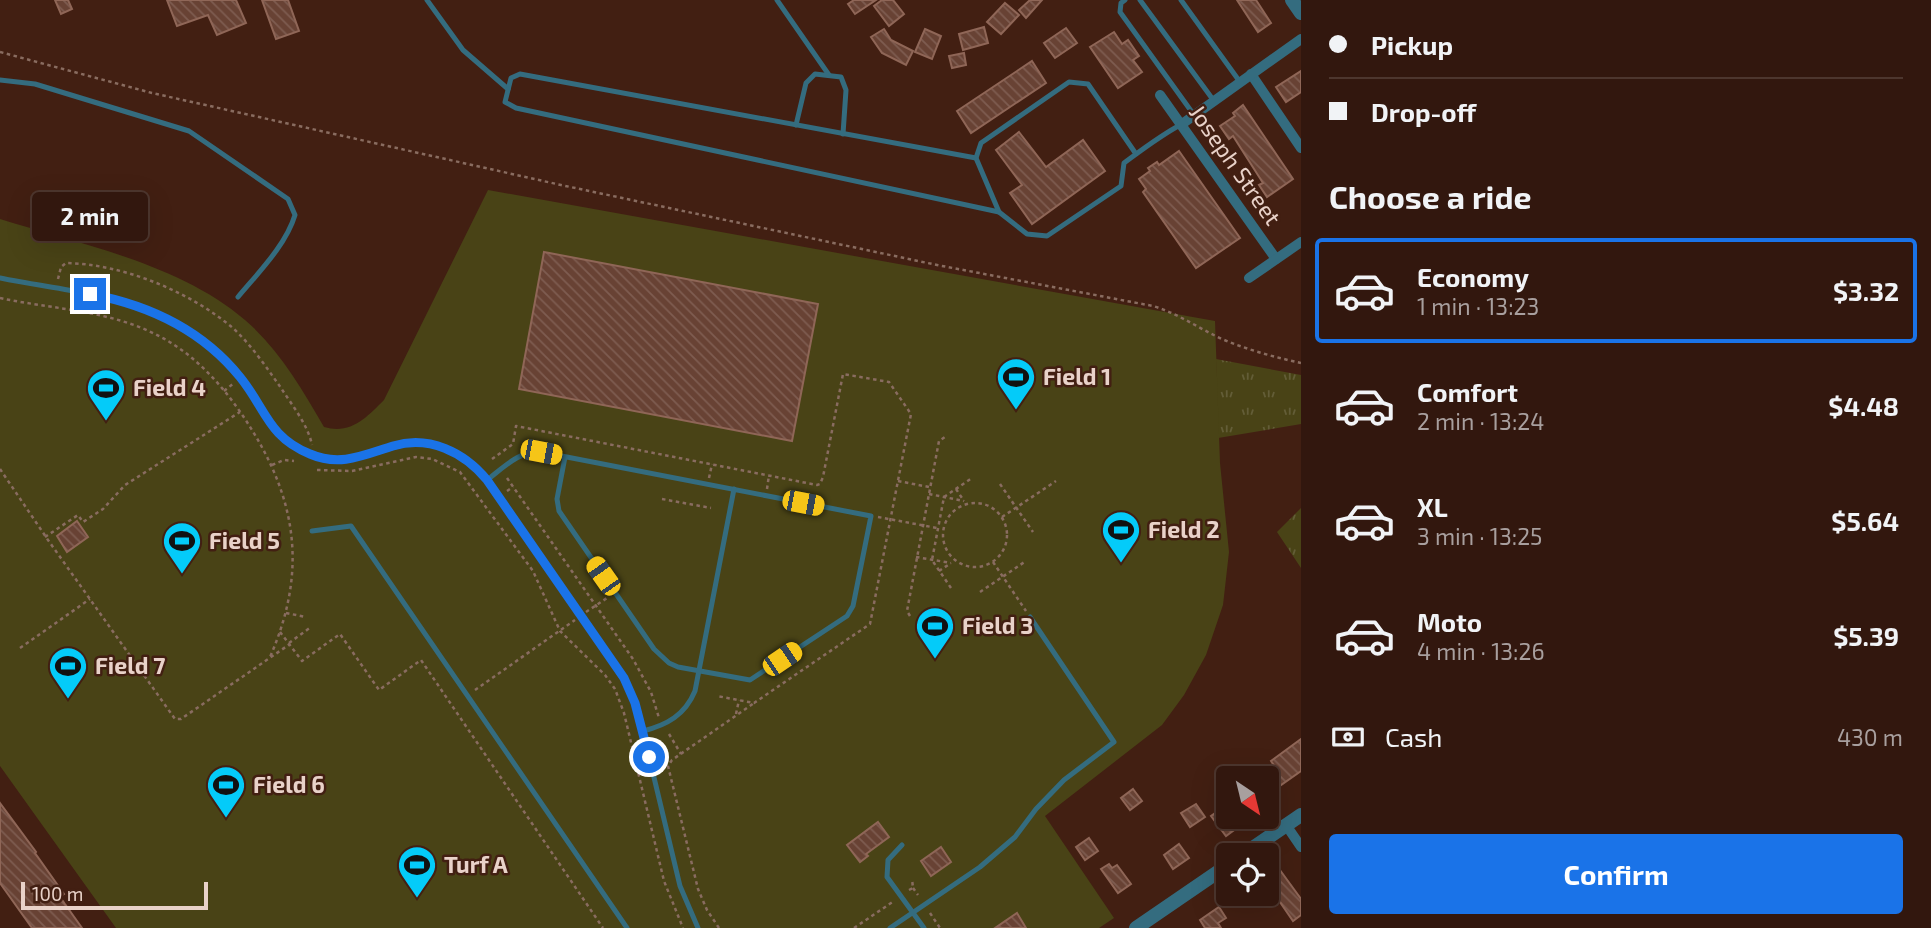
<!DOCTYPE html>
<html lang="en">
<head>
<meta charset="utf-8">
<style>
	body { margin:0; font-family:"Exo 2",sans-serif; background:#3d241c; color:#f1f3f6; height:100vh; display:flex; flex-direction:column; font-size:26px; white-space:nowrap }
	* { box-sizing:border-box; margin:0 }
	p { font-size:23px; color:#a89f9e }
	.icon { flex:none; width:38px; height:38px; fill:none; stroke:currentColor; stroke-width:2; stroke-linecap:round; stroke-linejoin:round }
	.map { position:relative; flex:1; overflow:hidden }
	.details { display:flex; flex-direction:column; background:#32170e; width:630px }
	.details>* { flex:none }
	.guide { display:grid; align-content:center; height:154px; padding:0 28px; background:#32170e }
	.needle { width:46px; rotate:145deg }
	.buttons { position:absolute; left:1216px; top:766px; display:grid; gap:14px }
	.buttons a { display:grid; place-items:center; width:63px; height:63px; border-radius:7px; background:#32170e; box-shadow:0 7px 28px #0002,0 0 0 2px #4d362e; font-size:35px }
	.scale { position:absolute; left:21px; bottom:18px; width:187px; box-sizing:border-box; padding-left:7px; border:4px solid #e9d2c9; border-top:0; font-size:19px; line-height:24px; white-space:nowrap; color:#e9d2c9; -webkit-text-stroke:5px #421f12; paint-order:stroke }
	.end { position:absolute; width:32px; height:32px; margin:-16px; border:9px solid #1a73e8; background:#fff; box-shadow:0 0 0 4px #fff }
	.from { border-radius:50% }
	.bubble { position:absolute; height:49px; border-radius:7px; background:#32170e; box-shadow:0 7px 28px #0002,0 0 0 2px #4d362e; font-size:23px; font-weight:700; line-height:49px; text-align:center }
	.car { position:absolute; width:21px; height:42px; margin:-21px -10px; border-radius:9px; box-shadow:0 0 5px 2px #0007; background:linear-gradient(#f5c518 24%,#345 0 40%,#f5c518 0 76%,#345 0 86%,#f5c518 0) }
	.guide b { display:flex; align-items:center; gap:24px; height:66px; font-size:26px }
	.guide b+b { border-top:2px solid #4d362e }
	.guide i { width:18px; height:18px; background:#f1f3f6 }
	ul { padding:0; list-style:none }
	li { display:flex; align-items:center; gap:21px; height:105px; margin:0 14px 10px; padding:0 14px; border:4px solid transparent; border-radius:7px }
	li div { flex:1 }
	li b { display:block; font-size:26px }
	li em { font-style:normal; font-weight:700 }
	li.active { border-color:#1a73e8 }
	li>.icon { width:63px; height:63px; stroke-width:1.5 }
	h2 { padding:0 28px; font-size:32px; line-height:84px }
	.pay { display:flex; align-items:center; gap:18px; height:77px; padding:0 28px; font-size:26px }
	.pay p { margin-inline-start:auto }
	.primary-button { display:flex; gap:14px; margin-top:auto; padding:14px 28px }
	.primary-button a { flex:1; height:80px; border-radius:7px; background:#1a73e8; color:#fff; font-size:28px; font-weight:700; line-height:80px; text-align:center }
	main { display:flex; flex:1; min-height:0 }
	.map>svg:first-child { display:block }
	.grass { fill:url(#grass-tufts) }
	.park { fill:#494316 }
	.building { fill:url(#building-back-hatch); stroke:#8f6657; stroke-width:2 }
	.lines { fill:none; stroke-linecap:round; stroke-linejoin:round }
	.path { stroke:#896c60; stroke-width:2.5; stroke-dasharray:3.5 3.5; stroke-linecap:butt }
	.service { stroke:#346c7f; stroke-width:5 }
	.minor { stroke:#346c7f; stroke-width:10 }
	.tertiary { stroke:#346c7f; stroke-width:14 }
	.route { stroke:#1a73e8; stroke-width:9 }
	.labels { text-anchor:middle; stroke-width:5; stroke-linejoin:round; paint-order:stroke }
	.street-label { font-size:23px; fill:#e9d2c9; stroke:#421f12 }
	.poi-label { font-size:23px; font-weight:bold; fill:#e9d2c9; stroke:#421f12; text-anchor:start }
</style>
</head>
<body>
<main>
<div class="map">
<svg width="1301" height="928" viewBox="0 0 1301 928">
	<defs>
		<pattern id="grass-tufts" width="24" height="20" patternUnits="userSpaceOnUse" patternTransform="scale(1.75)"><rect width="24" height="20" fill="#494316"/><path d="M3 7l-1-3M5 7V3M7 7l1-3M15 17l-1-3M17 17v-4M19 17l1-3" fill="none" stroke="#635d37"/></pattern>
		<pattern id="building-back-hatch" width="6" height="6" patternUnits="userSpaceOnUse" patternTransform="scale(1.75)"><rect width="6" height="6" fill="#684234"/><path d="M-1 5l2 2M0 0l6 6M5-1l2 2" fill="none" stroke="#7e5c50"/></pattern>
	</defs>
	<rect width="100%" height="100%" fill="#421f12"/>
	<g class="grass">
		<path d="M1216,359L1301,375V424L1218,438Z"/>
		<path d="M1301,508V568L1277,532Z"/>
	</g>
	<path class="park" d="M488,190L1215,321L1220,463L1229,552L1223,605L1206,655L1184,695L1162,725L1045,816L1114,918L1099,928H116L0,766V219C80,244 180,264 245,320C279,349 302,389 324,427C351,435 367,417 384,400Z"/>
	<g class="building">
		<path d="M55,0H68L72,9L61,14Z"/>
		<path d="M167,0H236L246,23L217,35L208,15L177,26Z"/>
		<path d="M262,0H288L299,31L276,39Z"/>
		<path d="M854,0H876L855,14L848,4Z"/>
		<path d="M882,0H893L904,14L889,26L874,6Z"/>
		<path d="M1030,0H1042L1026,18L1019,10Z"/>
		<path d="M1237,0H1256L1271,23L1258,32Z"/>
		<path d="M1005,3L1019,15L1001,34L987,22Z"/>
		<path d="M984,27L988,43L963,50L959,34Z"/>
		<path d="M1066,28L1077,43L1055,58L1044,43Z"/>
		<path d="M884,29L891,40L913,51L906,65L882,53L871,37Z"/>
		<path d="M925,29L941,36L932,59L915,52Z"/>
		<path d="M1114,32L1122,44L1128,40L1139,56L1133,60L1142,72L1118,88L1090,47Z"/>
		<path d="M964,53L966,65L952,68L949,56Z"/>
		<path d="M1032,61L1046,83L971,133L957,111Z"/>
		<path d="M1301,71V92L1286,102L1276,87Z"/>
		<path d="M1243,105L1293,179L1267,197L1259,185L1263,183L1233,136L1229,139L1220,126L1235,116L1233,113Z"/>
		<path d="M1019,132L1046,167L1083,140L1105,171L1032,224L1010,193L1022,185L996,150Z"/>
		<path d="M1179,151L1240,238L1196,268L1143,192L1146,189L1139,179L1150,171L1148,168L1157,162L1159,165Z"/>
		<path d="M544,252L818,304L792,441L519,389Z"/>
		<path d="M77,521L88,537L67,552L57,536Z"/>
		<path d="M1301,739V771L1281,785L1270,770L1275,767L1271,761Z"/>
		<path d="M1133,789L1142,801L1130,810L1121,798Z"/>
		<path d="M0,803L36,852L35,853L64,894L60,897L82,928H32L0,883Z"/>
		<path d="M1196,804L1205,817L1190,827L1181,813Z"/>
		<path d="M1228,804V817H1236L1241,825L1226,836L1211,816Z"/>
		<path d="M878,822L889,837L866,854L868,856L860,862L847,845Z"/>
		<path d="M1089,838L1098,851L1085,860L1076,847Z"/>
		<path d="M1179,844L1189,858L1173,869L1164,855Z"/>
		<path d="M941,847L951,862L931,876L921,861Z"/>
		<path d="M1109,864L1112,868L1117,865L1131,884L1118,893L1101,869Z"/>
		<path d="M1277,866L1301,899V915L1293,921L1271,889L1267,892V873Z"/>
		<path d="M1219,907L1226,918L1218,923L1221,928H1205L1200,920Z"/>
		<path d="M1017,913L1026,928H995Z"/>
	</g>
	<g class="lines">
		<g class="path">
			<path d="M0,52L152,93L561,185L937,265L1153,306C1179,314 1198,328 1222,339C1248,350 1274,357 1301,363"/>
			<path d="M58,279L61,267L66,263C123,264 191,292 234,329C252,346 267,368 281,388C292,405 308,425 312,445"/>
			<path d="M0,298C51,309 107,310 155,334C192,352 220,382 243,416C296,495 309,568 270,657"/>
			<path d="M224,391L234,383"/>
			<path d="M492,459L513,444L516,426L817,485L820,484L823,477L843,374L889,382L911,414L870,624L754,703L717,696"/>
			<path d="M272,465L284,460L294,461"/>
			<path d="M0,469L48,540L175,719H181L290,644"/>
			<path d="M317,470L352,471L416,457L432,459L460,472L533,571L560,631L605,675L615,689L624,713L664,881L683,928"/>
			<path d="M507,478L633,659L651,692L659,718"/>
			<path d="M709,478L712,464"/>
			<path d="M898,481L929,487"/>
			<path d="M1000,484L1033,532"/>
			<path d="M767,489L769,475"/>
			<path d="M956,489L964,501"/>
			<path d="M507,491L513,487"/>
			<path d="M929,494L964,501"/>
			<path d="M662,499L711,508"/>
			<circle cx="975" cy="535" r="32"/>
			<path d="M878,517L937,528"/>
			<path d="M1002,517L1056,481"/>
			<path d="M45,537L78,515L83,522L103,509L125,485L240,412"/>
			<path d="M916,557L951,563"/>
			<path d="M993,562L1026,611"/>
			<path d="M939,571L951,563"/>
			<path d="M951,588L932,560L944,497L972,478"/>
			<path d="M980,592L1026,561"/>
			<path d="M586,612L607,598"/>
			<path d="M286,613L306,617"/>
			<path d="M910,616L907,611L939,441L945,437"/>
			<path d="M280,632L302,661L340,634L379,690L421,660L603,928"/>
			<path d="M289,643L311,627"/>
			<path d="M20,648L90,599"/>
			<path d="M475,690L575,620"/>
			<path d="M736,714L739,700"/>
			<path d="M669,734L681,754"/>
			<path d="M913,888L918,895"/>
			<path d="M909,890L913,888L912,879"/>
			<path d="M930,913L940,928"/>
			<path d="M719,928L707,910L698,889L668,766L672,760L754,703"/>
			<path d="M854,928L894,901"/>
		</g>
		<g class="service">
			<path d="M427,0L463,50L508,89"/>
			<path d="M777,0L829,75"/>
			<path d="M1125,0L1121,3L1120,12L1194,115"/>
			<path d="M1140,0L1214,101"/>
			<path d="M1181,0L1240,82"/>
			<path d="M0,80L35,84L189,131L288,199L295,215C286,245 258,273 238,297"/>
			<path d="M796,125L806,83L815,74L841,77L846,90L843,134"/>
			<path d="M1136,154L1088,84L1069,82L981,143L976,158L999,212L1027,234L1047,236L1121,186L1124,163C1143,149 1161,135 1182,124"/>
			<path d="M976,158L520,74L511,78L505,102L516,108L999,212"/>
			<path d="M0,278C74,293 150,295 210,347C222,357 234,369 243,381C265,413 275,443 315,456C376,477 407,409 477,467L581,616L630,690L640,719L680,886L698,928"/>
			<path d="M487,480C503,468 520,450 541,452L871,516L853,606L847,616L750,680L678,667L669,663L654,649L559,511L557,499L565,457"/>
			<path d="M312,531L351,526L627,928"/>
			<path d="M643,731C667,725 685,715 695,691L734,489"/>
			<path d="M902,845L888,860L887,877L924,928"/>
			<path d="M890,928L980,867L1015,837L1036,809L1064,780L1114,742L1030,617"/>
		</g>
		<g class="minor">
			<path d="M1251,74L1301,148"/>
			<path d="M1160,95L1276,259"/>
			<path d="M1182,124L1301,39"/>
			<path d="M1249,278L1301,242"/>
			<path d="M1286,825L1301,847"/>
		</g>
		<g class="tertiary">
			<path d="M1292,0L1301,13"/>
			<path d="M1241,856L1301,815"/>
			<path d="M1136,928L1228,865"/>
		</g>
	</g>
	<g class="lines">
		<path class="route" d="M90,294C149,305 202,330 240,377C266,409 268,437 310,454C340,467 364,455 393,446C429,435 464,452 487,480L624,678L635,703L649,757"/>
	</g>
	<defs>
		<g id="stadium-pin" transform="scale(2.0125)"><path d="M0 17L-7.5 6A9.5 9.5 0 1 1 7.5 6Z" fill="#04cbf9" stroke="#421f12"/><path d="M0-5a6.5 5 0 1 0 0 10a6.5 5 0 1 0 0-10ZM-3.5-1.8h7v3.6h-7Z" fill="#111"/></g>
	</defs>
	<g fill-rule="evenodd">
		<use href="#stadium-pin" x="1016" y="377"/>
		<use href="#stadium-pin" x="106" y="388"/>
		<use href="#stadium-pin" x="1121" y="530"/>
		<use href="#stadium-pin" x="182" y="541"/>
		<use href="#stadium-pin" x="935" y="626"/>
		<use href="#stadium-pin" x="68" y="666"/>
		<use href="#stadium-pin" x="226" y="785"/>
		<use href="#stadium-pin" x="417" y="865"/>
	</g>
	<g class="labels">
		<g class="street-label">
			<text transform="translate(1235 165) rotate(55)" y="8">Joseph Street</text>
		</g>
		<g class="poi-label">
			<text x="1043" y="385">Field 1</text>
			<text x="133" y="396">Field 4</text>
			<text x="1148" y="538">Field 2</text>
			<text x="209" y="549">Field 5</text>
			<text x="962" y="634">Field 3</text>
			<text x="95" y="674">Field 7</text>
			<text x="253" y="793">Field 6</text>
			<text x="444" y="873">Turf A</text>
		</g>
	</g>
</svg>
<div class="buttons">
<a><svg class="needle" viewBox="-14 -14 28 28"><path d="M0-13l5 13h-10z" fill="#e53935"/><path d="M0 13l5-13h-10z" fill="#a89f9e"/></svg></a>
<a><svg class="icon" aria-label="locate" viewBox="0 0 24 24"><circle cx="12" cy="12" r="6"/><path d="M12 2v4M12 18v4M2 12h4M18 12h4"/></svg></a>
</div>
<div class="scale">100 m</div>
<i class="end from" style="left:649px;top:757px"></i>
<i class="end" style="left:90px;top:294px"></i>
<div class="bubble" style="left:32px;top:192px;width:116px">2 min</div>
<i class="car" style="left:541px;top:452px;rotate:101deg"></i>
<i class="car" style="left:803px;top:503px;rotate:101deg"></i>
<i class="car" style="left:603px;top:576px;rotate:325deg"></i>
<i class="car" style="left:782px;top:659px;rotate:56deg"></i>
</div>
<section class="details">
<div class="guide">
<b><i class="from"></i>Pickup</b>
<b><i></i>Drop-off</b>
</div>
<h2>Choose a ride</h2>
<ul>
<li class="active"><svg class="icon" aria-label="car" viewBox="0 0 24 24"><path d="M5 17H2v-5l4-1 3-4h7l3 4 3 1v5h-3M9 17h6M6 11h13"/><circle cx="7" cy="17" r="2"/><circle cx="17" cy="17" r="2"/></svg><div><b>Economy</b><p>1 min · 13:23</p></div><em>$3.32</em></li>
<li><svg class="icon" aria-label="car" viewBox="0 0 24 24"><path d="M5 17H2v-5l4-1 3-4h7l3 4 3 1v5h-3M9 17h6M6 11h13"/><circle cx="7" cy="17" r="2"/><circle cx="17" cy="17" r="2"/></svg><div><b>Comfort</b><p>2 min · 13:24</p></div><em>$4.48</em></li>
<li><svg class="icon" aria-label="car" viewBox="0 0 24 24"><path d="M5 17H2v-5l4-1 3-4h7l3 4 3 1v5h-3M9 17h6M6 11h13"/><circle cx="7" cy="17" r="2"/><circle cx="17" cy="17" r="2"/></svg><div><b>XL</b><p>3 min · 13:25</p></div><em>$5.64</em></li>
<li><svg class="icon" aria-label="car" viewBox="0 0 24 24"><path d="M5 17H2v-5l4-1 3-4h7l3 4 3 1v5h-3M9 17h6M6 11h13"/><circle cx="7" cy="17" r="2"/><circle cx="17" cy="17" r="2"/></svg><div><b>Moto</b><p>4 min · 13:26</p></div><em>$5.39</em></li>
</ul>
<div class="pay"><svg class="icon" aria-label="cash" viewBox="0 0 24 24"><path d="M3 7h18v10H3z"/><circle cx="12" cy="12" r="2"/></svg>Cash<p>430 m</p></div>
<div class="primary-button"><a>Confirm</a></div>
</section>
</main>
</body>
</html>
